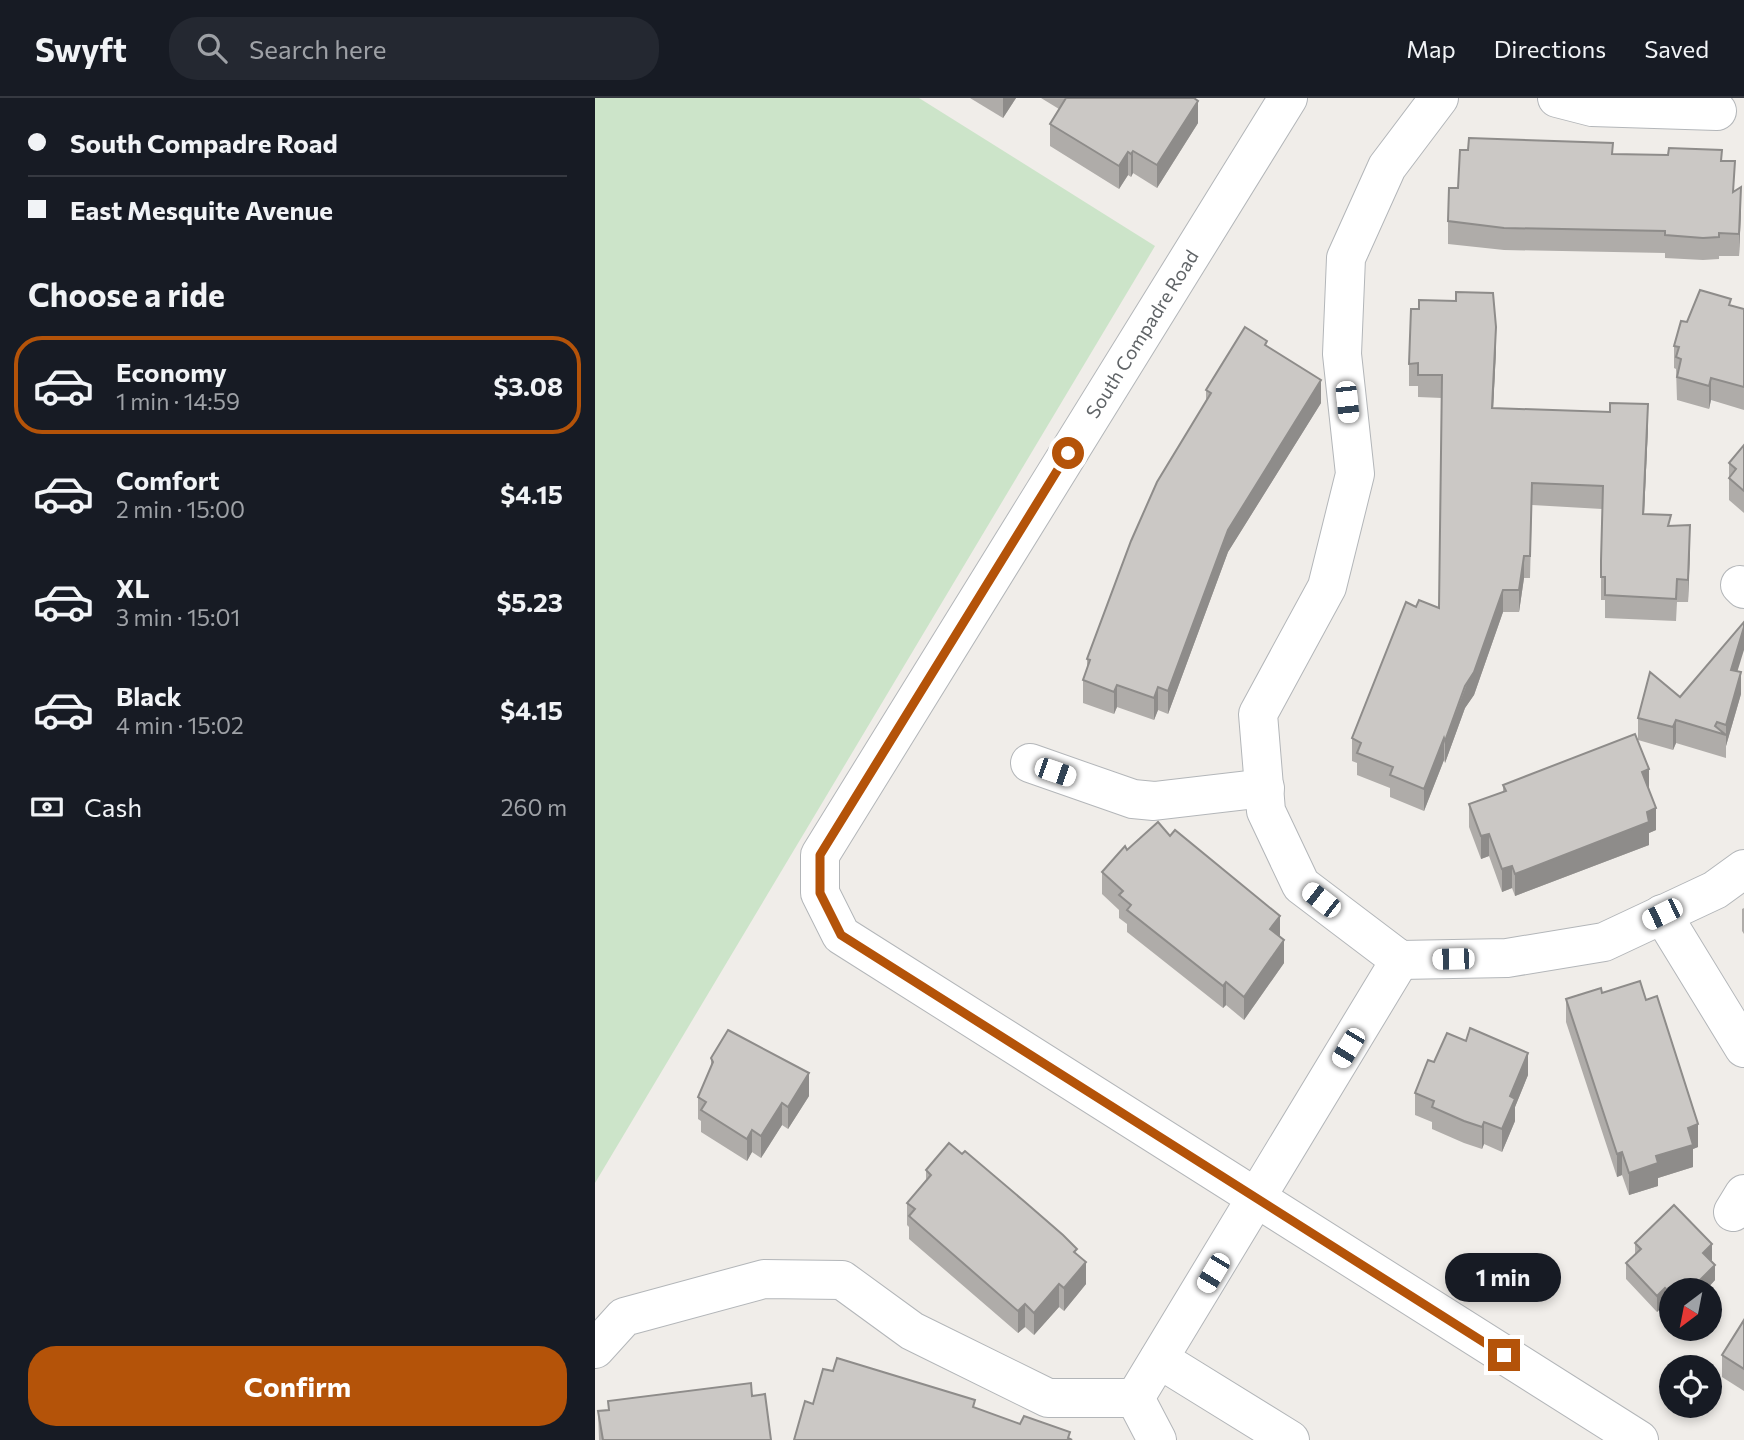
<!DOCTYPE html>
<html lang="en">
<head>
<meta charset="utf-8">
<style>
	body { margin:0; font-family:Commissioner,sans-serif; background:#242831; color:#f1f3f6; height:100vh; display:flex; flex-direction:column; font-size:26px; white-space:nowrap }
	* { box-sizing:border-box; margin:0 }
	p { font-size:23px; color:#9ea1a6 }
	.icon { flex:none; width:38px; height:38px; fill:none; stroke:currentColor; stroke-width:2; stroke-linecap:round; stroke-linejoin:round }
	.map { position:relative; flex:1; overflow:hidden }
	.details { display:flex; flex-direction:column; background:#171b24; width:595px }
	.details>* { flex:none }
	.hud { display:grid; align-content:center; height:154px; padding:0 28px; background:#171b24 }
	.needle { width:46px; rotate:212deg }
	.controls { position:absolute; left:1064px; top:1180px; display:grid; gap:14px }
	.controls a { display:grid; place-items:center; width:63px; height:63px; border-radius:50%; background:#171b24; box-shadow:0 4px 10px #0003; font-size:35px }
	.end { position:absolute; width:32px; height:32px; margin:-16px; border:9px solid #b45309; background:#fff; box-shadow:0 0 0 4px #fff }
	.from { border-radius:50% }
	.bubble { position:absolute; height:49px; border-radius:24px; background:#171b24; box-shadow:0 4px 10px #0003; font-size:23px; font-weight:700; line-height:49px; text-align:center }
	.car { position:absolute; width:21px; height:42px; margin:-21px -10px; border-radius:9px; box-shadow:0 0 5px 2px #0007; background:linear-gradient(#fff 24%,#345 0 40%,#fff 0 76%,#345 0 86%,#fff 0) }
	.hud b { display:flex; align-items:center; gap:24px; height:66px; font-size:26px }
	.hud b+b { border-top:2px solid #363941 }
	.hud i { width:18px; height:18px; background:#f1f3f6 }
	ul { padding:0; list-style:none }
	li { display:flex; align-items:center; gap:21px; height:98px; margin:0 14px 10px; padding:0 14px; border:4px solid transparent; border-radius:28px }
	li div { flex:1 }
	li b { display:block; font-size:26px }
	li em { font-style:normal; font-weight:700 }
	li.current { border-color:#b45309 }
	li>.icon { width:63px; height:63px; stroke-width:1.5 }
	h2 { padding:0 28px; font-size:32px; line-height:84px }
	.pay { display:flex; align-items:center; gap:18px; height:77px; padding:0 28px; font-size:26px }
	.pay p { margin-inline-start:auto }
	.primary-button { display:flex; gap:14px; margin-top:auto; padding:14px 28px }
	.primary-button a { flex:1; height:80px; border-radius:28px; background:#b45309; color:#fff; font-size:28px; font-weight:700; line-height:80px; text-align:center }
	header { display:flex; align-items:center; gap:42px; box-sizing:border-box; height:98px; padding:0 35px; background:#171b24; border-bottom:2px solid #363941 }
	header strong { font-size:33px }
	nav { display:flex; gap:38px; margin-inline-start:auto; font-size:24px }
	.search { width:490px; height:63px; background:#242831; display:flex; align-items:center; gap:18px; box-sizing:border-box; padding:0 24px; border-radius:28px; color:#9ea1a6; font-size:26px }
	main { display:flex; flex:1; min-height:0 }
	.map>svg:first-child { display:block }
	.green { fill:#cce4c9 }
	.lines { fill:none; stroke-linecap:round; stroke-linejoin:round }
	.minor-casing { stroke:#b3b6b9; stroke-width:40 }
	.minor { stroke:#fff; stroke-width:38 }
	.wall { fill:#afaca9 }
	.shaded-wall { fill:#8e8c8a }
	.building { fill:#cbc8c5; stroke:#8e8c8a; stroke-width:2 }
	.route { stroke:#b45309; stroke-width:9 }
	.labels { text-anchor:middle; stroke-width:6; stroke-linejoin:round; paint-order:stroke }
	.street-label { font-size:19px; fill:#606467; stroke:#fff }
</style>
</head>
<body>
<header>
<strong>Swyft</strong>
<div class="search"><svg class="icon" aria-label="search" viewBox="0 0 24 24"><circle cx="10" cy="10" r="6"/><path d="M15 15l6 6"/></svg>Search here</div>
<nav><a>Map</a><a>Directions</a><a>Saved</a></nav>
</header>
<main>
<section class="details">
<div class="hud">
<b><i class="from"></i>South Compadre Road</b>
<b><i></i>East Mesquite Avenue</b>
</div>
<h2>Choose a ride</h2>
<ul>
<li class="current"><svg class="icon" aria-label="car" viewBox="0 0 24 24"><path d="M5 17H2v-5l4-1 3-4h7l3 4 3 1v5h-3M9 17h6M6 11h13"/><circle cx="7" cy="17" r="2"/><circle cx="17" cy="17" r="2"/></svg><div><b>Economy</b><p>1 min · 14:59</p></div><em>$3.08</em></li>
<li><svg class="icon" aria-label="car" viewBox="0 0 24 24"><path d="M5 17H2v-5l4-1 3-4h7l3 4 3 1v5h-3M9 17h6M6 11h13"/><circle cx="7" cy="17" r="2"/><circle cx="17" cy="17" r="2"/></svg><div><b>Comfort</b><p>2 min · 15:00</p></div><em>$4.15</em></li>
<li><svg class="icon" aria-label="car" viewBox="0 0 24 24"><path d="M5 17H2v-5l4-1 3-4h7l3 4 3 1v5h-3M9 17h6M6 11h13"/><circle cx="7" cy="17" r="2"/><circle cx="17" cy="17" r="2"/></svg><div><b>XL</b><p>3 min · 15:01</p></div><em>$5.23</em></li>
<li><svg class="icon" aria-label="car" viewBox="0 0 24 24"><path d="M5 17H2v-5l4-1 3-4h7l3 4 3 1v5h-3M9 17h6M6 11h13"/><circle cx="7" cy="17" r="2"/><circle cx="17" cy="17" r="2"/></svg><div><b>Black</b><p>4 min · 15:02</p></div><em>$4.15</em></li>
</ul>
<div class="pay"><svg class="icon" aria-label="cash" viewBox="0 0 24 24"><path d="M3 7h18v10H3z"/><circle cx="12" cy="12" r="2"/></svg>Cash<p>260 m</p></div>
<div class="primary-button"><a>Confirm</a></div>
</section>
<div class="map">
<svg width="1149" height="1342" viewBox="0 0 1149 1342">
	<rect width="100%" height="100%" fill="#f0ede9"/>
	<path class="green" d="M0,0H324L560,148L0,1085Z"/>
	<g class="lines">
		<g class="minor-casing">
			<g id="minor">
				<path d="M693,0L225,757V795L246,837L1044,1342"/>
				<path d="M844,0L792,69L751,160L747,256L760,376L732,489L663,616L671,713L706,787L805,862L912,860L1009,844L1120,792L1149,771"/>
				<path d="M962,0L997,9L1122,13"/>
				<path d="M1145,487L1149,491"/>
				<path d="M435,665L538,701L559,703L670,690"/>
				<path d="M1067,816L1149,950"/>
				<path d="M1138,1114L1149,1096"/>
				<path d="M0,1251L29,1219L169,1181L247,1182L317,1233L453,1300H540L805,862"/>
				<path d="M564,1261L695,1342"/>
				<path d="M540,1300L562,1342"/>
			</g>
		</g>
		<use href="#minor" class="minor"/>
	</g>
	<g class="wall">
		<path d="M375,0H421L408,20Z"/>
		<path d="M446,0H599L603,25L562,90L538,75L536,79L533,77L524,91L455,48V26L464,11Z"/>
		<path d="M1018,56L1127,63L1146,111L1144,158H1124V161L1108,162L1070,160V155L909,152L853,146V123L863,90Z"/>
		<path d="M1136,207L1149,211V312L1116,302L1114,311L1082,302L1081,271L1079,270V248L1092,224Z"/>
		<path d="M672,249L726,305L633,454L573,616L563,612L559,622L522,609L519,616L488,605V582L492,572V561L611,303V292Z"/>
		<path d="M901,252L898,310L1053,329L1049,416L1076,428L1095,450L1093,504H1082L1081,523L1010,520V502H1006V485L1007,411L937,407L935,480H929L924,514H908L879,597L870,610L850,665L849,662L829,713L795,699V690L762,677V665L757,663V640L821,509L844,510L847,300L823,299V288H814V266Z"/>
		<path d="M1149,347V415L1134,402V365Z"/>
		<path d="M1142,573L1146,596L1131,648V660L1081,645L1078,652L1043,642V620Z"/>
		<path d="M908,687L1054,690L1061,732L1054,735V747L920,798L917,790L907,794L894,758L886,761L874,729V706L908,694Z"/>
		<path d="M575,738L685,839L689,865L649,922L631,907L628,910L532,834V826L524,820V812L507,796V774Z"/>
		<path d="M1149,810V836L1147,833V811Z"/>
		<path d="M1007,895L1103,1049L1098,1051V1069L1063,1080V1088L1034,1097L1027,1077L1022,1079L971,924V901Z"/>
		<path d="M116,960L214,998L193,1031L187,1027L166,1060L157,1054L152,1063L106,1034V1023L103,1021V999L116,968Z"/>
		<path d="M839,964L933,977L920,1009V1023L907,1054L889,1046L887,1051L869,1045L837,1031V1024L820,1017V995Z"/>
		<path d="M331,1072L482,1156L491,1186L469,1213L464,1209L439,1237L430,1229L423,1235L314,1141V1129L312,1127V1105L331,1082Z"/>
		<path d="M1040,1145L1117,1162L1116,1163L1120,1182L1111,1192H1076V1212L1070,1206L1062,1214L1031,1181V1165L1040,1157Z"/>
		<path d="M1149,1222V1293L1127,1279V1257Z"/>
		<path d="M157,1298L176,1342H4L3,1313L13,1312V1303Z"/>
	</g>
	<g class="shaded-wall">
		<path d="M408,0H421L408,20Z"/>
		<path d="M603,3V25L562,90V67Z"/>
		<path d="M538,53V75L536,79V56Z"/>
		<path d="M533,54V77L524,91V68Z"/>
		<path d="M1146,89V111L1144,158V136Z"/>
		<path d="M901,229V252L897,333V310Z"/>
		<path d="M1116,280V302L1114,311V288Z"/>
		<path d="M726,282V305L633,454L573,616V593L633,432Z"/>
		<path d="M1053,306V329L1048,438V416Z"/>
		<path d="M1095,427V450L1093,504V482Z"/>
		<path d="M929,458V480L924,514V492Z"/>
		<path d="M908,492V514L879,597L870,610L850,665V643Z"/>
		<path d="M1149,529V552L1136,594V572Z"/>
		<path d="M1146,574V596L1131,648V627Z"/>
		<path d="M522,587V609L519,616V594Z"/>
		<path d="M563,589V612L559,622V600Z"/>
		<path d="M1081,622V645L1078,652V629Z"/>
		<path d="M849,640V662L829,713V691Z"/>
		<path d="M1054,671V693L1047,674Z"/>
		<path d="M1061,710V732L1054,735V747L920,798V776Z"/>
		<path d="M894,736V758L886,761V738Z"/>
		<path d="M917,768V790L907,794V771Z"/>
		<path d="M685,818V840L675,831Z"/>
		<path d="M689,842V865L649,922V899Z"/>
		<path d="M631,884V907L628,910V888Z"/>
		<path d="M933,955V977L920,1009V1023L907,1054V1031L915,998Z"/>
		<path d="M214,975V998L193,1031V1009Z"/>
		<path d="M187,1005V1027L166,1060V1038Z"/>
		<path d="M889,1024V1046L887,1051V1029Z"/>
		<path d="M1103,1026V1049L1098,1051V1069L1063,1080V1088L1034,1097V1075L1093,1030Z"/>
		<path d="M157,1032V1054L152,1063V1041Z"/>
		<path d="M1027,1054V1077L1022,1079V1056Z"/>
		<path d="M1117,1146V1162L1108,1170V1155Z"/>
		<path d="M491,1164V1186L469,1213V1190Z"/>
		<path d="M1120,1167V1182L1111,1192H1095Z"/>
		<path d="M464,1186V1209L439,1237V1215Z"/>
		<path d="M1070,1190V1206L1062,1214V1198Z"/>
		<path d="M430,1206V1229L423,1235V1213Z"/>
	</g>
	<g class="building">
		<path d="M471,0H599L603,3L562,67L538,53L536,56L533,54L524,68L455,26Z"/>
		<path d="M874,40L1018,45L1017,56L1073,57L1074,50L1127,52L1126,63H1140L1138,94L1146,89L1144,136L1124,135V139L1108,140L1070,137V133L909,130L853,123L854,90H863L865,52H873Z"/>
		<path d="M1105,192L1136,201L1134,207L1149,211V289L1116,280L1114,288L1082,279L1086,261L1081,259L1084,249L1079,248L1086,223L1092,224Z"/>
		<path d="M861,194L898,195L901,229L897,310L1015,314V305L1053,306L1048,416L1076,417L1073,428L1095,427L1093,482L1082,481L1081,501L1010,497V479H1006V463L1008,388L937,385L935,458H929L924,492H908L879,574L870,588L850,643L849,640L829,691L795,677L798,669L762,655L766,645L757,640L811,504L821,509L824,502L844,510L847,277H823V265L814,266L816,211H824V202L861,203Z"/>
		<path d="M650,229L672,243L670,247L726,282L633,432L573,593L563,589L559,600L522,587L519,594L488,582L495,562L492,561L536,443L562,384L616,295L611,292Z"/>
		<path d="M1149,347V393L1134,380L1141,371L1134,365Z"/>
		<path d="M1149,524V529L1136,572L1146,574L1131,627L1122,624L1120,628L1131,637L1081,622L1078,629L1043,620L1055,574L1085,599Z"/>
		<path d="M1040,636L1054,671L1047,674L1061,710L1052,714L1054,724L920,776L917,768L907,771L894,736L886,738L874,706L911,693L908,687Z"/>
		<path d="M563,724L575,738L580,732L685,818L675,831L689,842L649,899L631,884L628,888L532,812L536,807L524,797L528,793L507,774L530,748L532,752Z"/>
		<path d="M1045,883L1051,902L1062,898L1103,1026L1093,1030L1098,1047L1061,1058L1063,1065L1034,1075L1027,1054L1022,1056L971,901L1006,890L1007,895Z"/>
		<path d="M875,930L933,955L915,998L920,1001L907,1031L889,1024L887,1029L869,1023L837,1009L839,1003L820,995L833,962L839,964L852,935L871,943Z"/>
		<path d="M133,932L214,975L193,1009L187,1005L166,1038L157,1032L152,1041L106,1012L111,1004L103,999L118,964L116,960Z"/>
		<path d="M354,1045L367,1056L370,1053L430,1104L468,1137L482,1151L479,1154L491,1164L469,1190L464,1186L439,1215L430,1206L423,1213L314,1118L320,1111L312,1105L336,1077L331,1072Z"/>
		<path d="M1079,1107L1117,1146L1108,1155L1120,1167L1095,1192H1076V1196L1070,1190L1062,1198L1031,1165L1046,1151L1040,1145Z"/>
		<path d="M1149,1222V1271L1127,1257Z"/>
		<path d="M242,1260L380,1302L378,1309L425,1326L429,1318L475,1334L473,1340L477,1342H199L210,1303L218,1306L228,1271L238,1273Z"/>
		<path d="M156,1285L157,1298L170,1296L176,1342H8L3,1313L14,1312L13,1303Z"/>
	</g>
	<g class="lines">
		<path class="route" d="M473,355L225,757V795L246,837L909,1257"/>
	</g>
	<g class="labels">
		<g class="street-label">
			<text transform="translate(547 236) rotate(-58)" y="7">South Compadre Road</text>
		</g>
	</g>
</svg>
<div class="controls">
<a><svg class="needle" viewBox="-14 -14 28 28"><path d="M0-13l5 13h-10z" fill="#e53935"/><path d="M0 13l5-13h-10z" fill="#9ea1a6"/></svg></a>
<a><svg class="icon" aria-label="locate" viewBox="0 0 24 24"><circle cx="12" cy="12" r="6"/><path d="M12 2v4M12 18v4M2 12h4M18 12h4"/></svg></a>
</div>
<i class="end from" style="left:473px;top:355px"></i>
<i class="end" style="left:909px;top:1257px"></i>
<div class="bubble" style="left:850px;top:1155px;width:116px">1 min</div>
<i class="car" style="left:752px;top:304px;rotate:174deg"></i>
<i class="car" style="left:460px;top:674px;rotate:109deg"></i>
<i class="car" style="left:726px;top:802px;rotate:308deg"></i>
<i class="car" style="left:1067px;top:816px;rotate:244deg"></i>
<i class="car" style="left:858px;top:861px;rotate:269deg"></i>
<i class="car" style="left:753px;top:950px;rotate:211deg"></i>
<i class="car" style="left:618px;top:1175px;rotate:211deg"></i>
</div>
</main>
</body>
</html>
